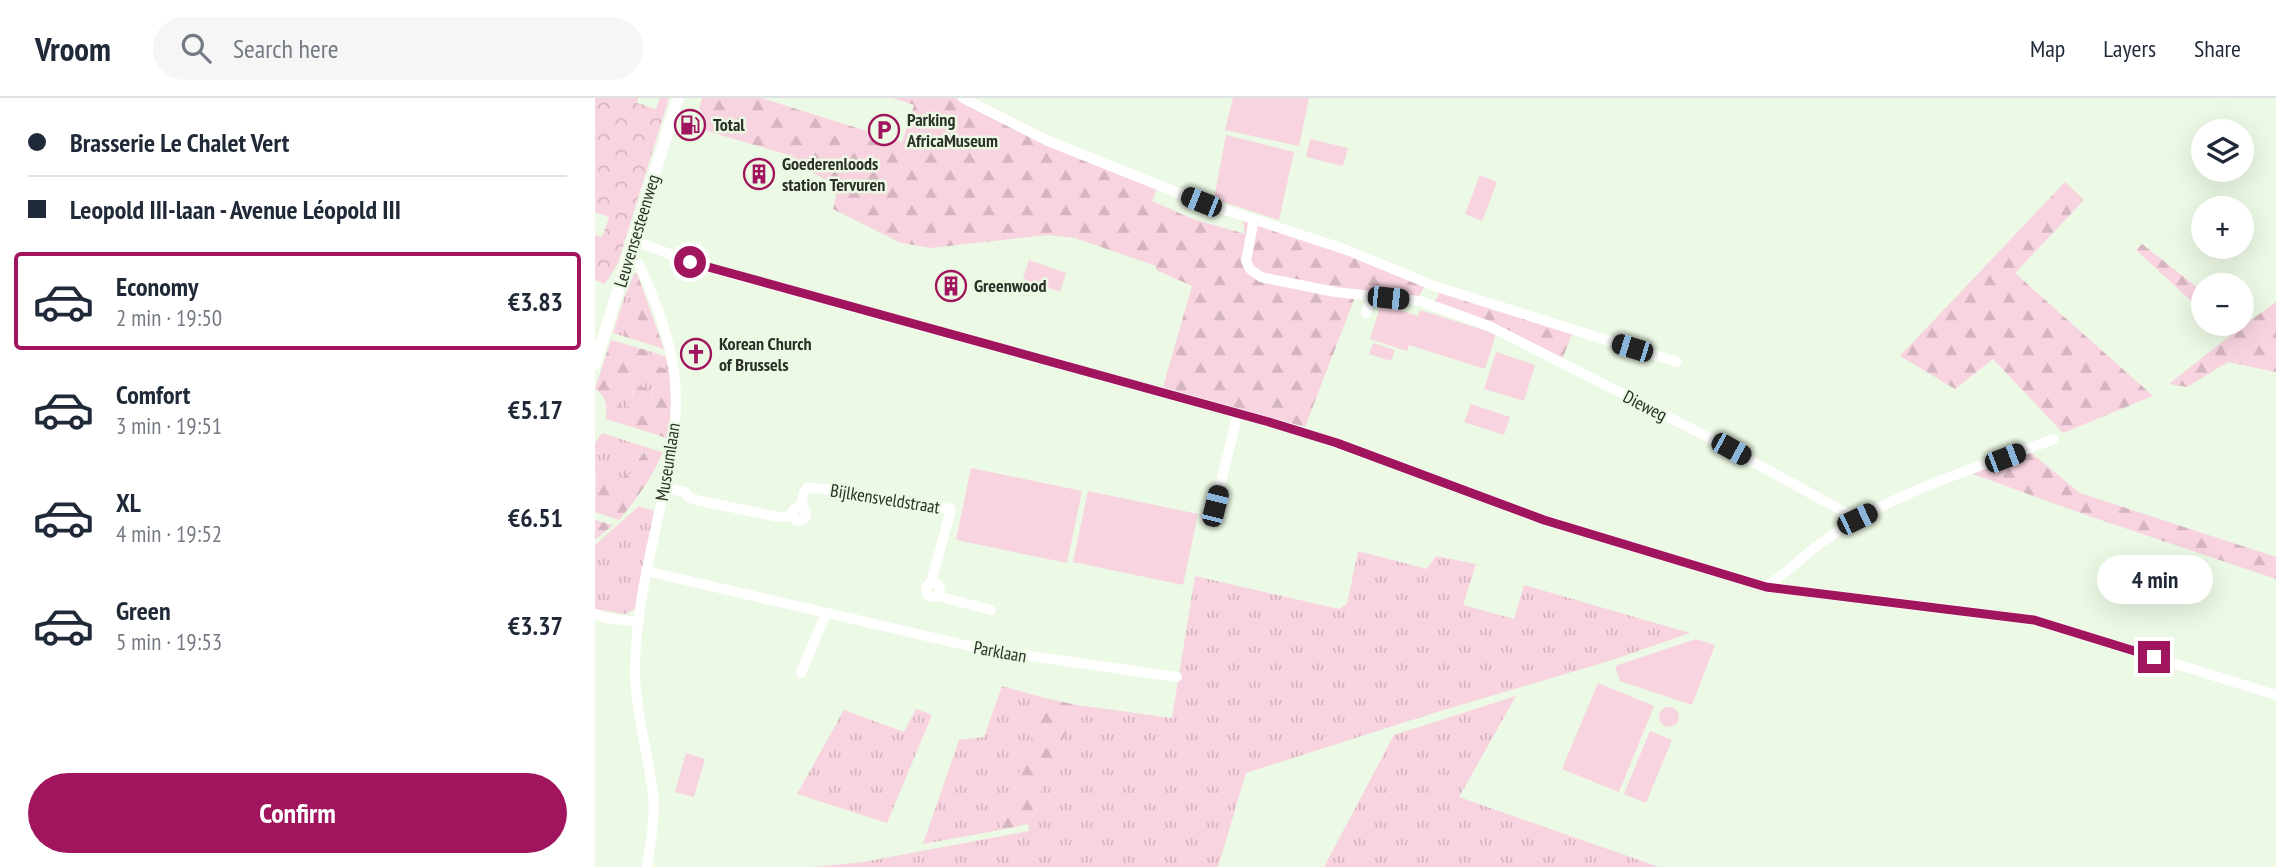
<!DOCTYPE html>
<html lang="en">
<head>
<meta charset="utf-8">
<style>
	body { margin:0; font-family:"PT Sans Narrow",sans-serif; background:#f6f6f7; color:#1f2937; height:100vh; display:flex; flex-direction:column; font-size:26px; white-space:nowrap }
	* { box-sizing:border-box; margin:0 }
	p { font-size:23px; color:#747a83 }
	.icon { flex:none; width:38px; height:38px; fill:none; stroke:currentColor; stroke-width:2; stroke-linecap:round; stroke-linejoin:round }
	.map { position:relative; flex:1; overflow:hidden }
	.sheet { display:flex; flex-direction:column; background:#fff; width:595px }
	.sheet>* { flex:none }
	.guide { display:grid; align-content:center; height:154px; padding:0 28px; background:#fff }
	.controls { position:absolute; left:1596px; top:21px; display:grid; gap:14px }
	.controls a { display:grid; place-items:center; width:63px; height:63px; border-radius:50%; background:#fff; box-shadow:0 7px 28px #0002; font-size:35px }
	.end { position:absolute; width:32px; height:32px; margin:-16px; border:9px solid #a1155e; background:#fff; box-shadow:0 0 0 4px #fff }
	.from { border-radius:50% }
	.bubble { position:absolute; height:49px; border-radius:24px; background:#fff; box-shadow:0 7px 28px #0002; font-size:23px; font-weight:700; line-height:49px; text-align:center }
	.car { position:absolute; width:21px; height:42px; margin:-21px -10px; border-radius:9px; box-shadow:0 0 5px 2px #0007; background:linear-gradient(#222 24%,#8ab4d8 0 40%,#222 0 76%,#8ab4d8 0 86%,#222 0) }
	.guide b { display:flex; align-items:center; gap:24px; height:66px; font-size:26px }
	.guide b+b { border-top:2px solid #e0e1e3 }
	.guide i { width:18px; height:18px; background:#1f2937 }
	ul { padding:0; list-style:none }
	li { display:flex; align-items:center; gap:21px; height:98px; margin:0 14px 10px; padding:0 14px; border:4px solid transparent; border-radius:7px }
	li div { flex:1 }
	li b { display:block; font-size:26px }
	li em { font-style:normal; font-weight:700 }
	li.selected { border-color:#a1155e }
	li>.icon { width:63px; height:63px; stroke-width:1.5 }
	.primary-button { display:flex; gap:14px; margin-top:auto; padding:14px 28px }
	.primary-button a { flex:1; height:80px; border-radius:42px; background:#a1155e; color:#fff; font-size:28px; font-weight:700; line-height:80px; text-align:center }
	header { display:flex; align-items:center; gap:42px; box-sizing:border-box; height:98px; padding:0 35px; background:#fff; border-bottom:2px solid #e0e1e3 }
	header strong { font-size:33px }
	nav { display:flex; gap:38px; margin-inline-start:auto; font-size:24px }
	.search { width:490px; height:63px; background:#f6f6f7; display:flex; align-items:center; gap:18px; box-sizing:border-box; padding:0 24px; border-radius:38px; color:#747a83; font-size:26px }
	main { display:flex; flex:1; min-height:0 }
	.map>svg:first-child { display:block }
	.grass { fill:url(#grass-tufts) }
	.forest { fill:url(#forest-firs) }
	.park { fill:url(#park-crowns) }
	.pitch { fill:#f8d4e0 }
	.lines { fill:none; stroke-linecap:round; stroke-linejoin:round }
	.minor { stroke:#fff; stroke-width:10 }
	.major { stroke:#fff; stroke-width:12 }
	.route { stroke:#a1155e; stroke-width:9 }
	.labels { text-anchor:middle; stroke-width:5; stroke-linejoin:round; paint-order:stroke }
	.poi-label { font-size:18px; font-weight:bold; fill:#2b3028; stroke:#ecf9e4; text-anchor:start }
	.street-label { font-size:18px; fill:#2b3028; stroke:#ecf9e4 }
</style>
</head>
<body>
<header>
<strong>Vroom</strong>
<div class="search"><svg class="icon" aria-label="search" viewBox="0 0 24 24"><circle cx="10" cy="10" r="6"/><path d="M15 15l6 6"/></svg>Search here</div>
<nav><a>Map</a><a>Layers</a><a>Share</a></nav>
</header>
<main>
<section class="sheet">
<div class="guide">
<b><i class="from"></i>Brasserie Le Chalet Vert</b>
<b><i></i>Leopold III-laan - Avenue Léopold III</b>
</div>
<ul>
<li class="selected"><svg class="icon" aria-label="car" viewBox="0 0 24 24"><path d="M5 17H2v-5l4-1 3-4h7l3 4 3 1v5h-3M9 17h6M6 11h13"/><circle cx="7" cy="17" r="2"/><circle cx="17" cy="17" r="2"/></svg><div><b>Economy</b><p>2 min · 19:50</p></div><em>€3.83</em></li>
<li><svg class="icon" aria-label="car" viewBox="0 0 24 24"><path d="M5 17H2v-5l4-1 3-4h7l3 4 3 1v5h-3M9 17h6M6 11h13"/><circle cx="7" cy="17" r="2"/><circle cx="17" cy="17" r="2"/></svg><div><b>Comfort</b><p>3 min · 19:51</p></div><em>€5.17</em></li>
<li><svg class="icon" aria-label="car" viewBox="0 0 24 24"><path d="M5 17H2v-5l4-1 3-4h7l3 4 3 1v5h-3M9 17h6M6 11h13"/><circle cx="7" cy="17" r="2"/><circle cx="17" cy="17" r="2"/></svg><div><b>XL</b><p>4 min · 19:52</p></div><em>€6.51</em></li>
<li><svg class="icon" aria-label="car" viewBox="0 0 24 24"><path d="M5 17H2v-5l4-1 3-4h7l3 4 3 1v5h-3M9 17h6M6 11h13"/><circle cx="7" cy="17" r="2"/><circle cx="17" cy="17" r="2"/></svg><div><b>Green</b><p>5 min · 19:53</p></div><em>€3.37</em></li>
</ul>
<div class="primary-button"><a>Confirm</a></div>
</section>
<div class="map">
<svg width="1681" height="769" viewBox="0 0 1681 769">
	<defs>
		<pattern id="grass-tufts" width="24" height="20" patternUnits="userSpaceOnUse" patternTransform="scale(1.75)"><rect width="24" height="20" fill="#f8d4e0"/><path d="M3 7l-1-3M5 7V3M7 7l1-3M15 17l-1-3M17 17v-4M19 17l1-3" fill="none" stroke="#d5b6c0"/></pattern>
		<pattern id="forest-firs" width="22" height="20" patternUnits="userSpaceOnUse" patternTransform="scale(1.75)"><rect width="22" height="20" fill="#f8d4e0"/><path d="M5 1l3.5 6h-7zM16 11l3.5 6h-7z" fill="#d5b6c0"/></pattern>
		<pattern id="park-crowns" width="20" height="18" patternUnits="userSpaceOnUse" patternTransform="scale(1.75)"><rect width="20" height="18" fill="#f8d4e0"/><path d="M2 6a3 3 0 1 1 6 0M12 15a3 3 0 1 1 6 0" fill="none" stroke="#d5b6c0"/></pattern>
	</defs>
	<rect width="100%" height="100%" fill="#ecf9e4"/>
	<g class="grass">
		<path d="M42,199L46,213L39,230H34L28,238L18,235L29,200Z"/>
		<path d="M54,253L71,259L74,272L55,300L52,290L37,293L36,306L29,313C19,304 23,293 25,280L43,272L45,264L55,260Z"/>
		<path d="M7,335L60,352L55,355L48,354L36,371L37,376L27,383L28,388L18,385L16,377L1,373L0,377V345Z"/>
		<path d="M44,408L59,413L41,510L31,516L0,511V447Z"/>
		<path d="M763,453L832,471L841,458L881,466L868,507L919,521L929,487L1095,535L1014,563L842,614L651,675L623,769H218L268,764L434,733L433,726L482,607L577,620L600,478L744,511L752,506Z"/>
		<path d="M407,588L450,600L405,732L328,746L364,642L389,639Z"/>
		<path d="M921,598L864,699L1064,769H729L799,637Z"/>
		<path d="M321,611L337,617L292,725L202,696L249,612L309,634Z"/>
	</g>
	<g class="forest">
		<path d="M107,0H166L307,44L319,7L297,0H359L499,67L562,90L557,103L598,121L650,136L648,122L751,157L830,188L820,205L760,199L710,329L568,289L597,188L561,172V168L480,140L453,137L336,150L306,145L238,111L243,88L214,73L197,58L108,32L111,21L104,10Z"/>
		<path d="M1470,84L1489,102L1420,175L1558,298L1468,335L1398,261L1360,291L1305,258Z"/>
		<path d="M1547,146L1608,194V214L1541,152Z"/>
		<path d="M42,175L69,251L28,238L34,230H39L46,213L42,199L29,200L39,176Z"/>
		<path d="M845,193L978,234L966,264L840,204Z"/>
		<path d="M1681,204V274L1633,264L1592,289L1574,286L1636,237L1623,226H1647V220L1653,224Z"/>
		<path d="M16,242L54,253L55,260L52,264H45L43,272L25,280C23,292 19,304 29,313C37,305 35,296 42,288L52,290L56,299L59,296L58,278L63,269L74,272C76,294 77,318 72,340L11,321C12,308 12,298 0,291Z"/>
		<path d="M60,352L68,354C57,379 42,401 24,422L0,414L1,373C10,374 17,375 18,385L27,388L28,379L32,376H37L36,371L49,354L55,355Z"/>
		<path d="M1434,353L1485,395L1681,459V481L1491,417L1378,376Z"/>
		<path d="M0,422L18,427L0,442Z"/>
		<path d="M450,600L482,607L433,726L405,732Z"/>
	</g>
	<path class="park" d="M0,0H43L42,5L61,11L65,0H74L23,165L10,186L0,182V137L7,139L14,119L0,114Z"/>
	<g class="pitch">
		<path d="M638,0H714L704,48L630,32Z"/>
		<path d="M631,37L699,54L684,122L619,101Z"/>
		<path d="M715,41L753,50L748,68L711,59Z"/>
		<path d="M885,77L902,84L887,123L870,116Z"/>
		<path d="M434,162L471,175L465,194L428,181Z"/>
		<path d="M786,206L823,218L825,212L901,236L890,271L814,247L812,253L775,241Z"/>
		<path d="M778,245L800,252L796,263L774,256Z"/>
		<path d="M901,254L940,267L929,303L889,291Z"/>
		<path d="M876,306L915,319L909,337L869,324Z"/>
		<path d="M376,370L487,393L472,465L361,442Z"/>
		<path d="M493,393L603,416L588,487L478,464Z"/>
		<path d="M1101,541L1120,547L1097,607L1025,583L1020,568Z"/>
		<path d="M1003,585L1059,608L1024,694L967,671Z"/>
		<circle cx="1074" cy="619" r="10"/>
		<path d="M1055,633L1077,642L1051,705L1029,696Z"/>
		<path d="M91,655L110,661L99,699L80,694Z"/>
	</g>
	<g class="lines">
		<g class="minor">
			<path d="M368,0L453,43L606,104L752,152L839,188L1082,264"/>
			<path d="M659,121L651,163L655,171L666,179L740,194L825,203L894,228L1113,339L1262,421"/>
			<path d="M40,143L104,167L674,324L742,345L949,422L1171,489L1439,522L1681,597"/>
			<path d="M44,166C60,202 76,241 80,282C84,321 76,359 68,397C55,457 39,518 40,580C42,619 53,657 58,695C60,721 56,744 52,769"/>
			<path d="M771,215L777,198"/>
			<path d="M69,390L90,394L93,399L101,402L184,419L198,418"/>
			<circle cx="204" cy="416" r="7"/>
			<path d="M206,410L209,394L212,390H221L356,411L336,485"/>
			<path d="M610,421L620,408L643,315"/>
			<path d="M51,473L387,551L582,579"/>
			<circle cx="338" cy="492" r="7"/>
			<path d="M1171,489C1201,467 1228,440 1260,422C1323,387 1392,366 1459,341"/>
			<path d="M343,497L346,499L396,512"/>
			<path d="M0,516L11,520L44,524"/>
			<path d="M206,575L231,515"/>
		</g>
		<path class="major" d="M0,266L83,0"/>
	</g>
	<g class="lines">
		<path class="route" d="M95,164L674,324L742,345L949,422L1171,489L1439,522L1559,559"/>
	</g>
	<defs>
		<g id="fuel-ring" transform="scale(1.575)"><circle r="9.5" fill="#ecf9e4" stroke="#a1155e" stroke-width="1.5"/><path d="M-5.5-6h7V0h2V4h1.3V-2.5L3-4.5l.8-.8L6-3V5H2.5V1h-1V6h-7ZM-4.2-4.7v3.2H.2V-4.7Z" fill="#a1155e"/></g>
		<g id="parking-ring" transform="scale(1.575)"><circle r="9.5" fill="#ecf9e4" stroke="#a1155e" stroke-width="1.5"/><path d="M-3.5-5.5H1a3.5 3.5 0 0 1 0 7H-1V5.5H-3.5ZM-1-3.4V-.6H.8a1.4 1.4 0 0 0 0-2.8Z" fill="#a1155e"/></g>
		<g id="building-ring" transform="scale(1.575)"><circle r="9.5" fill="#ecf9e4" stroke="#a1155e" stroke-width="1.5"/><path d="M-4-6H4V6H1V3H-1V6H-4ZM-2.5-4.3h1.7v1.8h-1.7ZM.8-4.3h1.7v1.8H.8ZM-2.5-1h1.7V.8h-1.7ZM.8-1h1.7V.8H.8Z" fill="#a1155e"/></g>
		<g id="church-ring" transform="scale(1.575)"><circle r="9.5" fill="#ecf9e4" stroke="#a1155e" stroke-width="1.5"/><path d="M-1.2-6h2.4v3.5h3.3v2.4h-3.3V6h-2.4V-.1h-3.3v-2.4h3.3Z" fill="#a1155e"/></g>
	</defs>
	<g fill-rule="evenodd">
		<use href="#fuel-ring" x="95" y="27"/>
		<use href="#parking-ring" x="289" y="32"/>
		<use href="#building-ring" x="164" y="76"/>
		<use href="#building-ring" x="356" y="188"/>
		<use href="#church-ring" x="101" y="256"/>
	</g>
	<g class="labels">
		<g class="poi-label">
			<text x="312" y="28">Parking<tspan x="312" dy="21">AfricaMuseum</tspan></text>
			<text x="118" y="33">Total</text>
			<text x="187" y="72">Goederenloods<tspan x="187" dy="21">station Tervuren</tspan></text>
			<text x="379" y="194">Greenwood</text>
			<text x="124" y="252">Korean Church<tspan x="124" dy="21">of Brussels</tspan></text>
		</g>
		<g class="street-label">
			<text transform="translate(42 133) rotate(-73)" y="6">Leuvensesteenweg</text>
			<text transform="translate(1050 308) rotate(27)" y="6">Dieweg</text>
			<text transform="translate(73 364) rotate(-81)" y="6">Museumlaan</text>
			<text transform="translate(290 401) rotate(9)" y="6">Bijlkensveldstraat</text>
			<text transform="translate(405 554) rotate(10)" y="6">Parklaan</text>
		</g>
	</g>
</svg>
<div class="controls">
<a><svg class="icon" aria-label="layers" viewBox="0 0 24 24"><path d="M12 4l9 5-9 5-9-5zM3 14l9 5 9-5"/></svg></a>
<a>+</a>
<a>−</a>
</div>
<i class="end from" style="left:95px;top:164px"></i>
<i class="end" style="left:1559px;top:559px"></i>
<div class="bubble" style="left:1502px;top:457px;width:116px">4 min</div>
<i class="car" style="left:606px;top:104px;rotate:292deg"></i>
<i class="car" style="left:793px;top:200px;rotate:96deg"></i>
<i class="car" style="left:1037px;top:250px;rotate:287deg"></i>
<i class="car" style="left:1136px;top:351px;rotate:119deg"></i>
<i class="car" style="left:1410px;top:360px;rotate:69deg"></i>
<i class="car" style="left:620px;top:408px;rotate:14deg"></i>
<i class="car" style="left:1262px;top:421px;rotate:64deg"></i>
</div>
</main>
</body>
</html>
